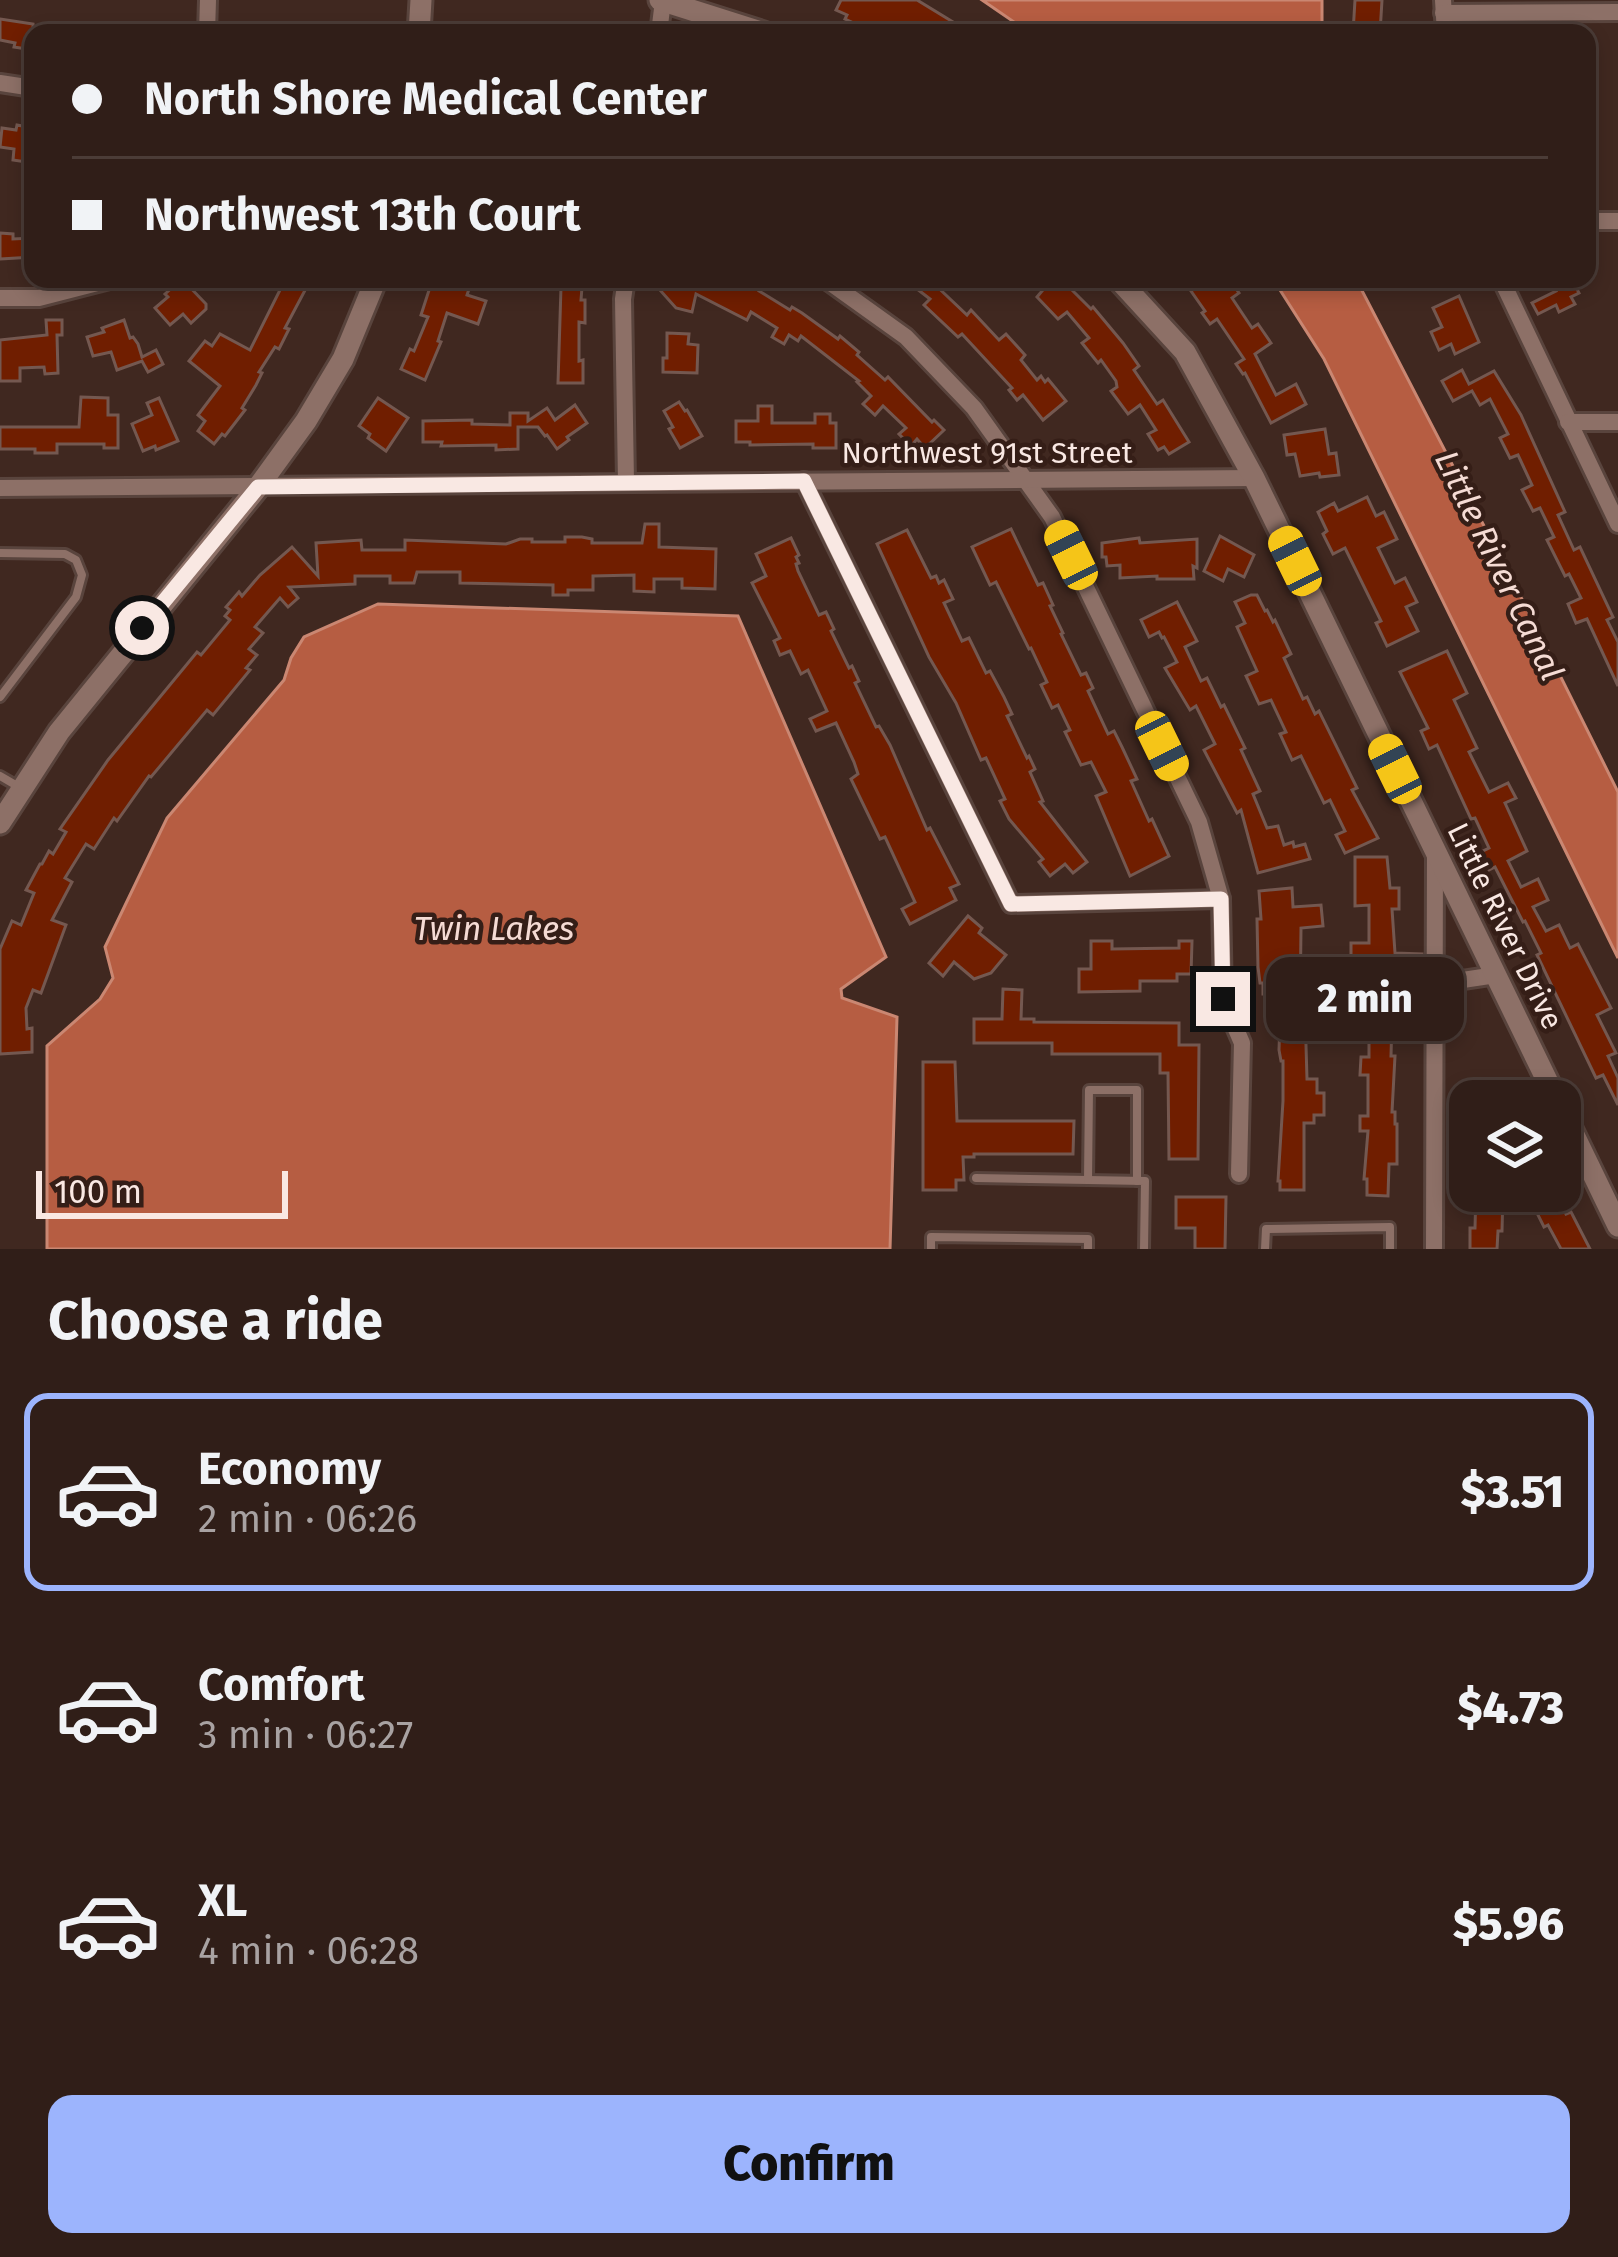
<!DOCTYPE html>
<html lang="en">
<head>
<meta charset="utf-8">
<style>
	body { margin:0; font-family:"Fira Sans",sans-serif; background:#382721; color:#f1f3f6; height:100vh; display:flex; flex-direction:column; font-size:45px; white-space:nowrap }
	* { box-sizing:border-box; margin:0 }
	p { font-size:39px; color:#a8a2a2 }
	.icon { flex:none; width:66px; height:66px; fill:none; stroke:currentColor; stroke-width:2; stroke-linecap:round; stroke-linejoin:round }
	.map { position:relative; height:1249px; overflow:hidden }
	.details { display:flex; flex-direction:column; background:#301e18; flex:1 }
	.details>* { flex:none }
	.guide { position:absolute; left:24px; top:24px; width:1572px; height:264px; border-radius:24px; box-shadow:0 6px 18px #0003,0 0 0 3px #4b3c37; display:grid; align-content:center; height:264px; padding:0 48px; background:#301e18 }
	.controls { position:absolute; left:1449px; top:1080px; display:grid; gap:24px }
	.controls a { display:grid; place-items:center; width:132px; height:132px; border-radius:24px; background:#301e18; box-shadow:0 6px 18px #0003,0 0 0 3px #4b3c37; font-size:60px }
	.scale { position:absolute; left:36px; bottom:30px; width:252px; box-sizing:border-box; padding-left:12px; border:6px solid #f9e8e3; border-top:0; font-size:33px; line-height:42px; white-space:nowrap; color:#f9e8e3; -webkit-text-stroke:9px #351e17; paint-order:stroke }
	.end { position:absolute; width:54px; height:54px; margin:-27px; border:15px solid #f9e8e3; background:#111; box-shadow:0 0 0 6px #111 }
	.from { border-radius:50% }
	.bubble { position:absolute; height:84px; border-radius:24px; background:#301e18; box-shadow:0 6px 18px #0003,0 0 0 3px #4b3c37; font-size:39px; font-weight:800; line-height:84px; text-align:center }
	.car { position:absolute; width:36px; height:72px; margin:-36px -18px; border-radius:15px; box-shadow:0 0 9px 3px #0007; background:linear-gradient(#f5c518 24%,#345 0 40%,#f5c518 0 76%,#345 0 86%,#f5c518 0) }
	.guide b { display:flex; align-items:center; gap:42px; height:114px; font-size:45px }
	.guide b+b { border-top:3px solid #4b3c37 }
	.guide i { width:30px; height:30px; background:#f1f3f6 }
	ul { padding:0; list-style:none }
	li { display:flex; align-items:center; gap:36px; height:198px; margin:0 24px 18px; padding:0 24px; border:6px solid transparent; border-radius:24px }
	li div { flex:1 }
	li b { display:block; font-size:45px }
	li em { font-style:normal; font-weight:800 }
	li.on { border-color:#9cb4fd }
	li>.icon { width:108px; height:108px; stroke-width:1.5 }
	h2 { padding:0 48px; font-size:54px; line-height:144px }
	.primary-button { display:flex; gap:24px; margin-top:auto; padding:24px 48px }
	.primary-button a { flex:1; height:138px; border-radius:24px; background:#9cb4fd; color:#111; font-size:48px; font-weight:800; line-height:138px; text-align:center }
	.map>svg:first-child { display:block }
	.water { fill:#b65d42; stroke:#ca8772; stroke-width:3 }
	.building { fill:#701e00; stroke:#745850; stroke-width:3 }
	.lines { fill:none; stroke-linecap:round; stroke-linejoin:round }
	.service-casing { stroke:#59443d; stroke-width:14 }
	.minor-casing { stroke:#59443d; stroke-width:22 }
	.tertiary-casing { stroke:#59443d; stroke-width:27 }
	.service { stroke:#8d7067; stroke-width:8 }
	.minor { stroke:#8d7067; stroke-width:16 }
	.tertiary { stroke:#8d7067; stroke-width:21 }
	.route { stroke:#f9e8e3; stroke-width:15 }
	.labels { text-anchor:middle; stroke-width:9; stroke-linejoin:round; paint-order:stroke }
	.street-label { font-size:30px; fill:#f9e8e3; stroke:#351e17 }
	.water-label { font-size:33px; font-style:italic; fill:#f5dbd4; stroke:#351e17 }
</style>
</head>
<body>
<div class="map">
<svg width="1618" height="1249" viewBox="0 0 1618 1249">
	<rect width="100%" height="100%" fill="#402820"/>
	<g class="water">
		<path d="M982,0H1322V33H1030Z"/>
		<path d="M1273,279H1356L1525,605L1618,792V958L1324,359Z"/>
		<path d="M378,604L738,616L886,957L841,989L842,998L897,1017L890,1249H47V1046L100,999L113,978L105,947L167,818L284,680L291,658L304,637Z"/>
	</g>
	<g class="building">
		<path d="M841,0H917L971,33H876L845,19L847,15L836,10Z"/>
		<path d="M1355,0H1382L1380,33H1353Z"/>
		<path d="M0,19L33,24V50L14,47L15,43L0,40Z"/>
		<path d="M17,125L33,128V163L13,160L14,149L0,147L2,128L16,130Z"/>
		<path d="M0,233L13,234V239L33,238V257L0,259Z"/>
		<path d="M182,279L206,304V309L191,323L183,314L170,325L155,308L168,297L165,294Z"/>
		<path d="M253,279H311L285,328L289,329L279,349L275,347L259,372L262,373L256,385L242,408L245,410L225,436L222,434L214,444L198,431L205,421L198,415L220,386L189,361L205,341L212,346L220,334L250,350L280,290Z"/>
		<path d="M437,279H458L471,283L467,295L486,301L478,324L447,313L438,341L441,342L425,380L401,369L410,349L414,351L428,317L421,315L431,284L435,285Z"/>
		<path d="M665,279H750L762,285L759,291L790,310L792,307L802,313L838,339L840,336L859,352L857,355L885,380L888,377L932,422L934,420L944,430L925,448L917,439L911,446L899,434L906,428L883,406L875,415L863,404L871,396L857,382L859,381L801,336L798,341L789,335L784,344L772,337L777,328L751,312L747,320L696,294L692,312L676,308L659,289L669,281Z"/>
		<path d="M904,279H929L967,315L971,310L999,340L1006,334L1025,355L1021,360L1037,380L1041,376L1045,382L1048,379L1066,401L1043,420L1023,395L1017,400L1009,390L1012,388L962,334L958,337L924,305L930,299Z"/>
		<path d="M1030,279H1068L1076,288L1073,291L1091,309L1093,307L1123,343L1139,366L1134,370L1157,404L1163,400L1189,442L1169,454L1164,447L1158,450L1148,434L1156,430L1140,405L1128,414L1111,391L1117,387L1116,381L1101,360L1098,363L1082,343L1089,338L1067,312L1058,319L1037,297L1042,291Z"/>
		<path d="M1207,279H1229L1239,293L1232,298L1252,328L1258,324L1271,343L1255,354L1276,395L1296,384L1306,404L1271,423L1245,373L1243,374L1236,364L1244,359L1217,319L1210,324L1202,313L1205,311L1191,291Z"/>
		<path d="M1550,279H1572L1579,293L1571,297L1575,304L1559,312L1556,305L1538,314L1532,303L1556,291Z"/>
		<path d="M561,287H582L581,300H585V323L579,322V361L583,360V383H558Z"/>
		<path d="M1459,296L1479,342L1455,354L1451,344L1439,350L1431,332L1442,327L1433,308Z"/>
		<path d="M46,320H62V335H57L58,373L45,374L44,367L20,368V381H0V340L47,335Z"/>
		<path d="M124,320L130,338L133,337L138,344L142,357L156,350L163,364L148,372L142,361L117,370L111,352L93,356L87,337L104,332L102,328Z"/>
		<path d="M667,333L689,334L688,344L698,345L697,373L663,372V358H667Z"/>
		<path d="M1462,370L1469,384L1494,371L1521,415L1565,512L1558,515L1574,550L1580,547L1613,617L1607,620L1618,642V686L1587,619L1576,623L1568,604L1581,598L1569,574L1565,576L1547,540L1554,537L1540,508L1533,511L1522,490L1532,485L1518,455L1510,458L1500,438L1508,434L1490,399L1480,405L1472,391L1453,401L1442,381Z"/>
		<path d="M81,397L108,398V415H118V448H104V444H57V453H35V449H0V427H79Z"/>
		<path d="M159,398L178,441L156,450L155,446L143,451L132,424L152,415L147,403Z"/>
		<path d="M378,398L408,418L386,451L368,438L370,434L359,426Z"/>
		<path d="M679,402L685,411L687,410L702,436L680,448L669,429L673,427L664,411Z"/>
		<path d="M575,405L587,423L567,437L569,440L557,449L547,435L545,436L538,427H518V449L496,450V445L441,446L442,442H423V421L472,420V424L510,425V413H528V421L547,408L555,420Z"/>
		<path d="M758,406H772V423H815V414H830V423H836V448H813V444L750,445V442H736V421H758Z"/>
		<path d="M1325,429L1329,454L1336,453L1339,475L1320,477L1319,473L1300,476L1295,454L1287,455L1284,435Z"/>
		<path d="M1367,497L1376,516L1384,512L1397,539L1378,548L1395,583L1405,578L1417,602L1406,607L1418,631L1387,646L1376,623L1381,621L1345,548L1333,554L1323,534L1327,531L1318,512L1334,503L1338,511Z"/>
		<path d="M645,524H659V547L716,549L715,589L682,588V579H654V592L634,591V575L593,576V590H568V595H553V585L460,583V572H417L414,583H390V576H355V584L289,587L298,598L288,607L280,598L255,627L263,633L249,649L257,655L246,668L250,670L213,715L207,710L151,777L149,776L117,821L114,818L94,849L86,844L65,878L72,882L52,920L66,925L41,993L33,990L26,1008L27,1029L32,1028V1052L0,1054V949L12,921L21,925L34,893L26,890L40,864H42L49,851L53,854L66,832L60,829L108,760L197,652L201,655L230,620L225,616L230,610L226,607L239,592L242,596L260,575L292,547L318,576L316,543L361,540L362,550H405V540L506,544L520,539H532V542H565V537H582L592,539V543H642Z"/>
		<path d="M1011,529L1038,585L1043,583L1053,605L1050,606L1063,633L1061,634L1081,675L1086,673L1093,688L1088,691L1108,734L1114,731L1122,747L1137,779L1131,781L1149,821L1152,819L1169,856L1130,876L1096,796L1106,792L1091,762L1081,765L1065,732L1070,730L1058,705L1052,708L1041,685L1047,682L1031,648L1029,649L996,582L990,585L972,547Z"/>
		<path d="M907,530L931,578L936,576L939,583L944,580L953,599L944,603L962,641L969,638L986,673L990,671L1004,697L1012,714L1007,716L1027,758L1029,756L1035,769L1030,772L1043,801L1040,802L1087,862L1073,873L1065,864L1050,876L1039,862L1043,859L1009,819L1000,801L1005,799L986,758L981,760L956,703L929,657L877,544Z"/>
		<path d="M1220,536L1254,555L1244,577L1228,569L1223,581L1204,571Z"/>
		<path d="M791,538L799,555L796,557L799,563L796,564L798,571L819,615L826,612L834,629L831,631L849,668L852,666L859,681L855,683L876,727L879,726L890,745L927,830L930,828L959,884L950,888L956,900L910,924L902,909L915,902L885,837L880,839L851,779L858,774L854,762L836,723L816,731L810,719L827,711L808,670L801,674L790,651L780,655L774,641L780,638L752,583L766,576L756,554Z"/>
		<path d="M1139,538L1140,543L1197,539V568L1193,566L1194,579H1157V576L1120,578V565L1107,566L1106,557H1102V543Z"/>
		<path d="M1251,595H1257L1265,611L1267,610L1273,622L1275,620L1291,654L1284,658L1303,699L1307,697L1315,714L1319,711L1357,788L1352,790L1378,838L1345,853L1336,835L1345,831L1330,800L1324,803L1301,756L1292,760L1280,734L1286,732L1271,700L1259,704L1246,676L1257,671L1237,627L1245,623L1235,602Z"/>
		<path d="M1177,602L1197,641L1185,647L1201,681L1207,678L1221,707L1224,705L1245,748L1241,750L1260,791L1253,794L1267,828L1278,826L1284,845L1293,842L1294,847L1305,844L1310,859L1258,873L1241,810L1237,813L1204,750L1215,744L1196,706L1190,710L1165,668L1177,662L1164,637L1162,638L1159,632L1149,637L1141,620Z"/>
		<path d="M1447,651L1467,693L1454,700L1477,748L1469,752L1489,792L1508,783L1516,798L1505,803L1527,851L1508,861L1521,887L1538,879L1548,900L1533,907L1546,931L1559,925L1570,948L1578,944L1611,1008L1597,1015L1616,1053L1608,1056L1618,1078V1105L1603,1075L1596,1078L1537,955L1541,953L1525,921L1523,922L1495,867L1489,870L1481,852L1489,848L1475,818L1471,819L1437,745L1429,749L1421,731L1428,728L1400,672Z"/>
		<path d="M1355,857H1387L1390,888H1399V909H1392L1395,953L1422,954L1421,966H1394V996H1399V1019H1392L1391,1056H1395L1392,1112H1395V1124H1397V1164H1389L1388,1196L1367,1195V1179H1364L1368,1131H1360V1116H1368V1075H1360L1361,1057H1369V1019H1344V996H1370V966H1351V943H1369V905L1355,906Z"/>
		<path d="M1292,888L1293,907L1321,905L1323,926L1301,928L1300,1012H1305L1307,1079H1317V1093H1324V1115H1314V1123H1304V1190H1280V1181H1278L1283,1101V1061H1281L1279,1050L1281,994H1263V983H1260L1258,967L1257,919H1261L1259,891Z"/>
		<path d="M968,916L982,928L979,933L1006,955L991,973L974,979L954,962L943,976L929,963Z"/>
		<path d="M1091,941H1112V949L1179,948V941H1192L1191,974H1177V981H1140V991L1079,992V969H1091Z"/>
		<path d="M1003,989L1022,990L1021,1019H1034V1022L1179,1023V1045H1199L1198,1159H1169L1168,1073H1160V1054H1052V1043H974V1019H1002Z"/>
		<path d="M923,1062H955L957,1121H1074L1073,1154H974V1157H963L964,1180H956V1190H923Z"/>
		<path d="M1476,1191H1497V1194H1503L1502,1231H1498L1497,1249H1470V1228H1475Z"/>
		<path d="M1530,1191H1554L1566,1214L1571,1212L1590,1249H1561L1548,1225L1544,1227L1528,1195H1532Z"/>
		<path d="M1176,1197H1226L1225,1249H1195V1228H1176Z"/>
	</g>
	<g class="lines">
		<g class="service-casing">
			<g id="service">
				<path d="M0,553L65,554L76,560L82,575L76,597L0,697"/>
				<path d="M0,776L19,787"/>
				<path d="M976,1178L1145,1181L1144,1249"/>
				<path d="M1088,1180L1089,1090H1137V1181"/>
				<path d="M931,1249V1237L1088,1239V1249"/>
				<path d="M1265,1249L1266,1229L1390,1227V1249"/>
			</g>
		</g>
		<g class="minor-casing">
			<g id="minor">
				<path d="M1443,0L1445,33"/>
				<path d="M1443,13L1618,12"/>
				<path d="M207,33L208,0"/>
				<path d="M659,33L663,1"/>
				<path d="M0,83L33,88"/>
				<path d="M1587,221H1618"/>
				<path d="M825,279L906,337L974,408L1052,517L1199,822L1221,899L1223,999L1242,1043L1239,1174"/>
				<path d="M1501,279L1618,524"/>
				<path d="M0,298H39L113,279"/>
				<path d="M1568,422H1618"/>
				<path d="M804,481L1011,904L1221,899"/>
				<path d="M626,482L623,299L626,279"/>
				<path d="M0,488L1254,478"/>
				<path d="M1436,984L1496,975"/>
				<path d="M1434,1249L1435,853"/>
			</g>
		</g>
		<g class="tertiary-casing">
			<g id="tertiary">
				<path d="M660,0L764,33"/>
				<path d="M419,33L421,0"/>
				<path d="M1118,279L1185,352L1254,478L1557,1101"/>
				<path d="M0,823L59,732L258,487L306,421L343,359L376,279"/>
				<path d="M1560,1106L1618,1226"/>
			</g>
		</g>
		<use href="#service" class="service"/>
		<use href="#minor" class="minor"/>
		<use href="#tertiary" class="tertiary"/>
	</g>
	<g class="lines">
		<path class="route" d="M142,628L258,487L804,481L1011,904L1221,899L1223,999"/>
	</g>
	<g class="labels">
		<g class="street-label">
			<text x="987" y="463">Northwest 91st Street</text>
			<text transform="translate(1505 926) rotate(64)" y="10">Little River Drive</text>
		</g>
		<g class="water-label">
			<text transform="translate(1500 565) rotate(64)" y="12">Little River Canal</text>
			<text x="494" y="940">Twin Lakes</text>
		</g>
	</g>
</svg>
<div class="controls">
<a><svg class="icon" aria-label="layers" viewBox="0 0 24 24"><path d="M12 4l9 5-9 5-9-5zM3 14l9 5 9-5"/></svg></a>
</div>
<div class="scale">100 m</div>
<i class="end from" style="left:142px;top:628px"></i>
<i class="end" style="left:1223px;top:999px"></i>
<div class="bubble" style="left:1266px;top:957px;width:198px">2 min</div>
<i class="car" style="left:1071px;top:555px;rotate:334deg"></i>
<i class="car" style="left:1295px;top:561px;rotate:334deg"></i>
<i class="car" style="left:1162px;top:746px;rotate:154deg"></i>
<i class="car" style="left:1395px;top:769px;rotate:334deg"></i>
<div class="guide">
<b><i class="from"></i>North Shore Medical Center</b>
<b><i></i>Northwest 13th Court</b>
</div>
</div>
<section class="details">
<h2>Choose a ride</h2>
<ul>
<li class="on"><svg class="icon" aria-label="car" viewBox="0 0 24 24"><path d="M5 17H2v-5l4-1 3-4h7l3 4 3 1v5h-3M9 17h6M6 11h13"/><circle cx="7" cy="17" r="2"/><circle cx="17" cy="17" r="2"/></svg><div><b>Economy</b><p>2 min · 06:26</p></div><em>$3.51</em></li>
<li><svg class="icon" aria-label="car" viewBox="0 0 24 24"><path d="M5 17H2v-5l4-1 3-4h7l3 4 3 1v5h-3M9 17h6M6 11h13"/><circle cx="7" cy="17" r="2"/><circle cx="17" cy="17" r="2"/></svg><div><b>Comfort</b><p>3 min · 06:27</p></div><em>$4.73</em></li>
<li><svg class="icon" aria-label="car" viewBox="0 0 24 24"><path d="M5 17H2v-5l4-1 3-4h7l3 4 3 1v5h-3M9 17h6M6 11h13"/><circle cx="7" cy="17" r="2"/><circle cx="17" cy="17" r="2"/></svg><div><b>XL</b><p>4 min · 06:28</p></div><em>$5.96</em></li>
</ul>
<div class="primary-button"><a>Confirm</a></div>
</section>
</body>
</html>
